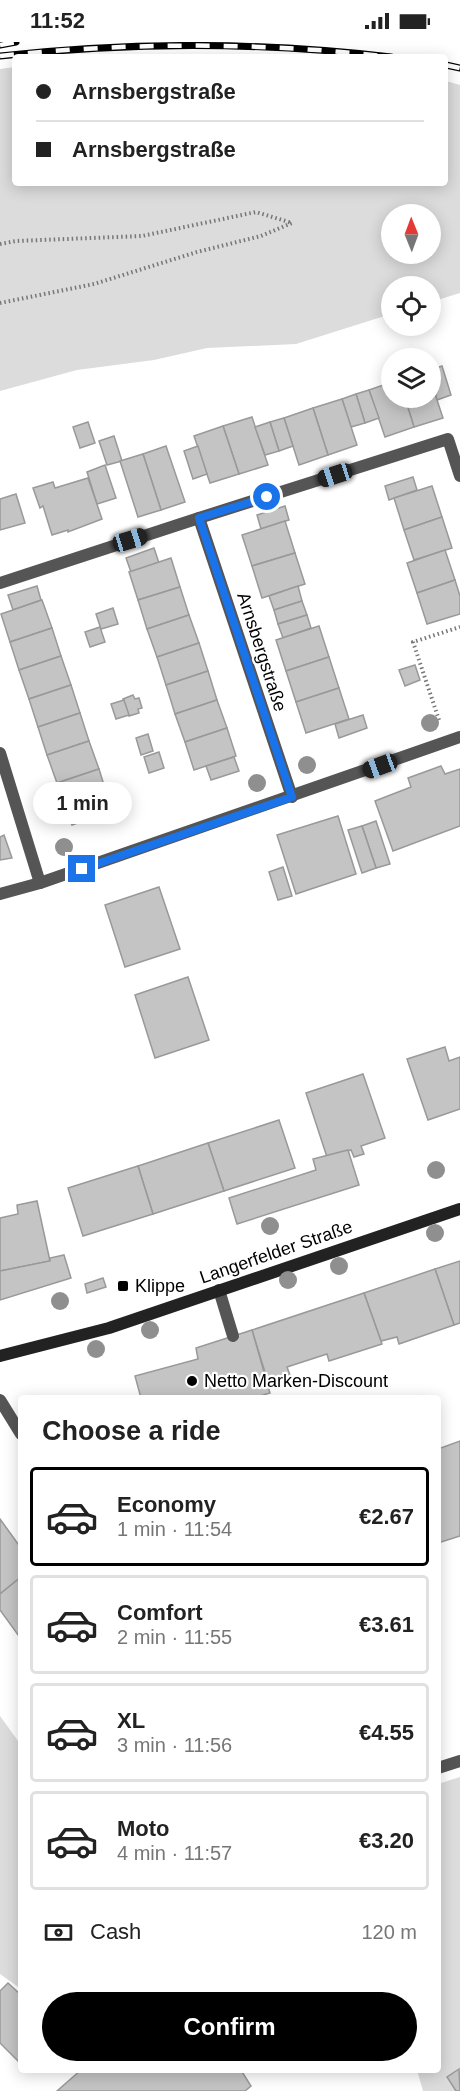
<!DOCTYPE html>
<html lang="en">
<head>
<meta charset="utf-8">
<style>
	body { margin:0; font-family:Arial,sans-serif; background:#f2f2f2; color:#222; height:100vh; display:flex; flex-direction:column; font-size:22px; white-space:nowrap }
	* { box-sizing:border-box; margin:0 }
	p { font-size:20px; color:#767676 }
	.icon { flex:none; width:33px; height:33px; fill:none; stroke:currentColor; stroke-width:2; stroke-linecap:round; stroke-linejoin:round }
	.map { position:relative; flex:1; overflow:hidden }
	.drawer { position:absolute; left:18px; top:1353px; width:423px; height:678px; display:flex; flex-direction:column; background:#fff; border-radius:6px; box-shadow:0 3px 15px #0003 }
	.drawer>* { flex:none }
	.banner { position:absolute; left:12px; top:12px; width:436px; height:132px; border-radius:6px; box-shadow:0 3px 15px #0003; display:grid; align-content:center; height:132px; padding:0 24px; background:#fff }
	.needle { width:39px; rotate:359deg }
	.buttons { position:absolute; left:381px; top:162px; display:grid; gap:12px }
	.buttons a { display:grid; place-items:center; width:60px; height:60px; border-radius:50%; background:#fff; box-shadow:0 3px 15px #0003; font-size:30px }
	.end { position:absolute; width:27px; height:27px; margin:-14px; border:8px solid #1a73e8; background:#fff; box-shadow:0 0 0 3px #fff }
	.from { border-radius:50% }
	.bubble { position:absolute; height:42px; border-radius:21px; background:#fff; box-shadow:0 3px 15px #0003; font-size:20px; font-weight:700; line-height:42px; text-align:center }
	.car { position:absolute; width:18px; height:36px; margin:-18px -9px; border-radius:8px; box-shadow:0 0 4px 2px #0007; background:linear-gradient(#222 24%,#8ab4d8 0 40%,#222 0 76%,#8ab4d8 0 86%,#222 0) }
	.banner b { display:flex; align-items:center; gap:21px; height:57px; font-size:22px }
	.banner b+b { border-top:2px solid #e0e0e0 }
	.banner i { width:15px; height:15px; background:#222 }
	ul { padding:0; list-style:none }
	li { display:flex; align-items:center; gap:18px; height:99px; margin:0 12px 9px; padding:0 12px; border:3px solid #e0e0e0; border-radius:6px }
	li div { flex:1 }
	li b { display:block; font-size:22px }
	li em { font-style:normal; font-weight:700 }
	li.selected { border-color:#000 }
	li>.icon { width:54px; height:54px; stroke-width:1.5 }
	h2 { padding:0 24px; font-size:27px; line-height:72px }
	.pay { display:flex; align-items:center; gap:15px; height:66px; padding:0 24px; font-size:22px }
	.pay p { margin-inline-start:auto }
	.button { display:flex; gap:12px; margin-top:auto; padding:12px 24px }
	.button a { flex:1; height:69px; border-radius:36px; background:#000; color:#fff; font-size:24px; font-weight:700; line-height:69px; text-align:center }
	.status { display:flex; justify-content:space-between; align-items:center; height:42px; padding:0 30px; background:#fff; direction:ltr }
	.status svg { height:16px; fill:currentColor }
	.map>svg:first-child { display:block }
	.green { fill:#dcdcdc; fill-rule:evenodd }
	.building { fill:#c4c4c4; stroke:#999; stroke-width:1.5 }
	.lines { fill:none; stroke-linecap:round; stroke-linejoin:round }
	.path { stroke:#777; stroke-width:4; stroke-dasharray:1.5 3; stroke-linecap:butt }
	.lane { stroke:#555; stroke-width:12 }
	.street { stroke:#555; stroke-width:12 }
	.secondary { stroke:#222; stroke-width:12 }
	.rail-casing { stroke:#000; stroke-width:7 }
	.rail { stroke:#fff; stroke-width:4.5; stroke-dasharray:14; stroke-linecap:butt }
	.tree { fill:#8f8f8f }
	.route { stroke:#1a73e8; stroke-width:8 }
	.poi-dot { fill:#000; stroke:#fff; stroke-width:2 }
	.labels { text-anchor:middle; stroke-width:4.5; stroke-linejoin:round; paint-order:stroke }
	.street-label { font-size:18px; fill:#000; stroke:#fff }
	.poi-label { font-size:18px; fill:#000; stroke:#fff; text-anchor:start }
</style>
</head>
<body>
<div class="status"><b>11:52</b><svg viewBox="0 0 49 12"><path d="M0 12V9h3v3zM5 12V6h3v6zM10 12V3h3v9zM15 12V0h3v12zM26 1h20v11H26zM47 4h2v5h-2z"/></svg></div>
<div class="map">
<svg width="460" height="2049" viewBox="0 0 460 2049">
	<rect width="100%" height="100%" fill="#fff"/>
	<g class="green">
		<path d="M15,25V141H446V39L460,43V251L431,260L430,244H392L391,272L296,302L207,306L154,318L77,328L0,349V27ZM430,172V212H392V172Z"/>
		<path d="M0,1674L21,1703V1947L0,1932Z"/>
		<path d="M460,1735V2049H423L417,2028H438V1742Z"/>
	</g>
	<g class="building">
		<path d="M442,324L451,353L437,358L430,328Z"/>
		<path d="M430,337L443,376L414,385L405,356H430Z"/>
		<path d="M392,340V356H405L414,385L385,395L369,348Z"/>
		<path d="M369,348L379,376L365,381L356,352Z"/>
		<path d="M356,352L365,381L351,385L342,357Z"/>
		<path d="M342,357L357,403L328,413L313,366Z"/>
		<path d="M313,366L328,413L299,423L284,376Z"/>
		<path d="M252,375L268,423L239,432L223,384Z"/>
		<path d="M284,376L293,404L279,409L270,380Z"/>
		<path d="M88,380L95,401L80,406L73,385Z"/>
		<path d="M270,380L279,409L265,413L255,385Z"/>
		<path d="M223,384L239,432L210,441L194,394Z"/>
		<path d="M114,394L122,419L107,423L99,399Z"/>
		<path d="M166,404L185,460L161,468L143,412Z"/>
		<path d="M198,404L207,432L193,437L184,409Z"/>
		<path d="M143,412L161,468L138,475L120,419Z"/>
		<path d="M105,423L116,456L97,462L87,430Z"/>
		<path d="M413,435L417,448L389,458L385,444Z"/>
		<path d="M88,436L102,477L68,490V488L52,493L43,464L40,466L33,446L53,440L55,446Z"/>
		<path d="M432,444L442,475L404,488L394,456Z"/>
		<path d="M16,452L25,481L0,488V457Z"/>
		<path d="M285,464L289,478L261,487L257,473Z"/>
		<path d="M442,475L452,506L414,518L404,488Z"/>
		<path d="M285,479L295,511L252,524L242,493Z"/>
		<path d="M154,506L159,521L131,530L126,516Z"/>
		<path d="M445,508L455,538L417,551L407,521Z"/>
		<path d="M295,511L305,542L262,556L252,524Z"/>
		<path d="M171,516L180,545L138,558L129,530Z"/>
		<path d="M455,538L460,554V572L427,582L417,551Z"/>
		<path d="M37,544L41,558L13,568L8,553Z"/>
		<path d="M298,544L302,559L274,568L269,554Z"/>
		<path d="M180,545L189,573L147,587L138,558Z"/>
		<path d="M42,558L52,586L10,600L1,572Z"/>
		<path d="M302,559L307,573L278,582L274,568Z"/>
		<path d="M113,566L118,582L101,587L96,572Z"/>
		<path d="M189,573L199,601L157,615L147,587Z"/>
		<path d="M307,573L311,586L283,596L278,582Z"/>
		<path d="M319,584L329,615L286,629L276,598Z"/>
		<path d="M100,585L105,600L90,605L85,590Z"/>
		<path d="M52,586L61,614L19,628L10,600Z"/>
		<path d="M199,601L208,629L166,643L157,615Z"/>
		<path d="M61,614L71,643L29,657L19,628Z"/>
		<path d="M329,615L339,646L296,660L286,629Z"/>
		<path d="M415,623L420,638L405,644L399,628Z"/>
		<path d="M208,629L217,658L175,672L166,643Z"/>
		<path d="M71,643L80,671L38,685L29,657Z"/>
		<path d="M339,646L349,677L306,691L296,660Z"/>
		<path d="M133,653L135,657L139,656L142,666L138,667L139,671L129,674L123,657Z"/>
		<path d="M124,658L129,673L116,677L111,662Z"/>
		<path d="M217,658L227,686L185,700L175,672Z"/>
		<path d="M80,671L89,699L47,713L38,685Z"/>
		<path d="M363,673L367,686L339,696L335,682Z"/>
		<path d="M227,686L236,714L194,728L185,700Z"/>
		<path d="M148,692L153,709L141,713L136,696Z"/>
		<path d="M89,699L99,727L57,741L47,713Z"/>
		<path d="M159,710L164,726L149,731L144,715Z"/>
		<path d="M234,715L239,729L211,738L206,724Z"/>
		<path d="M441,724L445,732L460,727V784L393,809L375,759L411,745L408,736Z"/>
		<path d="M99,727L108,756L66,769L57,741Z"/>
		<path d="M95,760L99,773L72,783L67,769Z"/>
		<path d="M338,774L356,832L296,852L277,793Z"/>
		<path d="M376,779L390,822L376,826L362,784Z"/>
		<path d="M362,784L376,826L362,831L348,788Z"/>
		<path d="M4,793L12,816L0,818V795Z"/>
		<path d="M283,825L292,854L278,858L269,830Z"/>
		<path d="M159,845L180,907L125,925L105,863Z"/>
		<path d="M188,935L209,998L155,1016L135,953Z"/>
		<path d="M445,1005L449,1019L460,1015V1067L428,1078L407,1017Z"/>
		<path d="M363,1032L385,1096L361,1104L364,1112L354,1115L351,1108L327,1115L306,1051Z"/>
		<path d="M279,1078L295,1126L224,1149L208,1101Z"/>
		<path d="M208,1101L224,1149L153,1172L138,1124Z"/>
		<path d="M348,1108L359,1143L237,1182L229,1156L316,1128L313,1117Z"/>
		<path d="M138,1124L153,1172L83,1194L68,1146Z"/>
		<path d="M37,1159L50,1219L0,1229V1176L18,1172L17,1163Z"/>
		<path d="M64,1213L71,1236L0,1258V1229L50,1219V1216Z"/>
		<path d="M460,1219V1281L454,1283L435,1227Z"/>
		<path d="M435,1227L454,1283L399,1302L397,1295L381,1299L364,1251Z"/>
		<path d="M103,1236L106,1245L87,1251L85,1242Z"/>
		<path d="M364,1251L382,1302L329,1319L327,1312L287,1325L290,1333L268,1340L252,1288Z"/>
		<path d="M252,1288L270,1351L253,1356H141L135,1334L198,1317L196,1306Z"/>
		<path d="M460,1399V1494L438,1501V1407Z"/>
		<path d="M0,1477L21,1506V1535L0,1552Z"/>
		<path d="M21,1535V1597L0,1568V1552Z"/>
		<path d="M8,1941L21,1953V2022L0,2001V1949Z"/>
		<path d="M459,2027L460,2049H456L447,2035Z"/>
		<path d="M81,2028H241L251,2044L245,2049H57Z"/>
	</g>
	<g class="lines">
		<g class="path">
			<path d="M0,202L16,199L142,194L256,170L292,181L261,194L197,210L94,242L0,261"/>
			<path d="M439,678L413,600L460,585"/>
		</g>
		<g class="lane">
			<path d="M219,1248L233,1294"/>
			<path d="M0,1358L21,1392"/>
		</g>
		<g class="street">
			<path d="M0,541L199,476"/>
			<path d="M0,711L40,841"/>
			<path d="M292,755L199,476L448,397L460,434"/>
			<path d="M0,852L40,841L460,695"/>
			<path d="M438,1726L460,1719"/>
		</g>
		<path class="secondary" d="M0,1314L109,1286L460,1167"/>
		<g class="rail-casing">
			<g id="rail">
				<path d="M0,3L16,0"/>
				<path d="M0,14C129,0 263,0 391,15"/>
				<path d="M446,23L460,26"/>
			</g>
		</g>
		<use href="#rail" class="rail"/>
	</g>
	<g class="tree">
		<circle cx="430" cy="681" r="9"/>
		<circle cx="307" cy="723" r="9"/>
		<circle cx="257" cy="741" r="9"/>
		<circle cx="64" cy="805" r="9"/>
		<circle cx="436" cy="1128" r="9"/>
		<circle cx="270" cy="1184" r="9"/>
		<circle cx="435" cy="1191" r="9"/>
		<circle cx="339" cy="1224" r="9"/>
		<circle cx="288" cy="1238" r="9"/>
		<circle cx="60" cy="1259" r="9"/>
		<circle cx="150" cy="1288" r="9"/>
		<circle cx="96" cy="1307" r="9"/>
	</g>
	<g class="lines">
		<path class="route" d="M82,827L292,755L199,476L267,455"/>
	</g>
	<g class="poi-dot">
		<rect x="117" y="1238" width="12" height="12" rx="3"/>
		<circle cx="192" cy="1339" r="6"/>
	</g>
	<g class="labels">
		<g class="street-label">
			<text transform="translate(262 610) rotate(72)" y="6">Arnsbergstraße</text>
			<text transform="translate(276 1210) rotate(-19)" y="6">Langerfelder Straße</text>
		</g>
		<g class="poi-label">
			<text x="135" y="1250">Klippe</text>
			<text x="204" y="1345">Netto Marken-Discount</text>
		</g>
	</g>
</svg>
<div class="buttons">
<a><svg class="needle" viewBox="-14 -14 28 28"><path d="M0-13l5 13h-10z" fill="#e53935"/><path d="M0 13l5-13h-10z" fill="#767676"/></svg></a>
<a><svg class="icon" aria-label="locate" viewBox="0 0 24 24"><circle cx="12" cy="12" r="6"/><path d="M12 2v4M12 18v4M2 12h4M18 12h4"/></svg></a>
<a><svg class="icon" aria-label="layers" viewBox="0 0 24 24"><path d="M12 4l9 5-9 5-9-5zM3 14l9 5 9-5"/></svg></a>
</div>
<i class="end from" style="left:267px;top:455px"></i>
<i class="end" style="left:82px;top:827px"></i>
<div class="bubble" style="left:33px;top:740px;width:99px">1 min</div>
<i class="car" style="left:335px;top:433px;rotate:252deg"></i>
<i class="car" style="left:130px;top:498px;rotate:73deg"></i>
<i class="car" style="left:380px;top:724px;rotate:250deg"></i>
<div class="banner">
<b><i class="from"></i>Arnsbergstraße</b>
<b><i></i>Arnsbergstraße</b>
</div>
<section class="drawer">
<h2>Choose a ride</h2>
<ul>
<li class="selected"><svg class="icon" aria-label="car" viewBox="0 0 24 24"><path d="M5 17H2v-5l4-1 3-4h7l3 4 3 1v5h-3M9 17h6M6 11h13"/><circle cx="7" cy="17" r="2"/><circle cx="17" cy="17" r="2"/></svg><div><b>Economy</b><p>1 min · 11:54</p></div><em>€2.67</em></li>
<li><svg class="icon" aria-label="car" viewBox="0 0 24 24"><path d="M5 17H2v-5l4-1 3-4h7l3 4 3 1v5h-3M9 17h6M6 11h13"/><circle cx="7" cy="17" r="2"/><circle cx="17" cy="17" r="2"/></svg><div><b>Comfort</b><p>2 min · 11:55</p></div><em>€3.61</em></li>
<li><svg class="icon" aria-label="car" viewBox="0 0 24 24"><path d="M5 17H2v-5l4-1 3-4h7l3 4 3 1v5h-3M9 17h6M6 11h13"/><circle cx="7" cy="17" r="2"/><circle cx="17" cy="17" r="2"/></svg><div><b>XL</b><p>3 min · 11:56</p></div><em>€4.55</em></li>
<li><svg class="icon" aria-label="car" viewBox="0 0 24 24"><path d="M5 17H2v-5l4-1 3-4h7l3 4 3 1v5h-3M9 17h6M6 11h13"/><circle cx="7" cy="17" r="2"/><circle cx="17" cy="17" r="2"/></svg><div><b>Moto</b><p>4 min · 11:57</p></div><em>€3.20</em></li>
</ul>
<div class="pay"><svg class="icon" aria-label="cash" viewBox="0 0 24 24"><path d="M3 7h18v10H3z"/><circle cx="12" cy="12" r="2"/></svg>Cash<p>120 m</p></div>
<div class="button"><a>Confirm</a></div>
</section>
</div>
</body>
</html>
